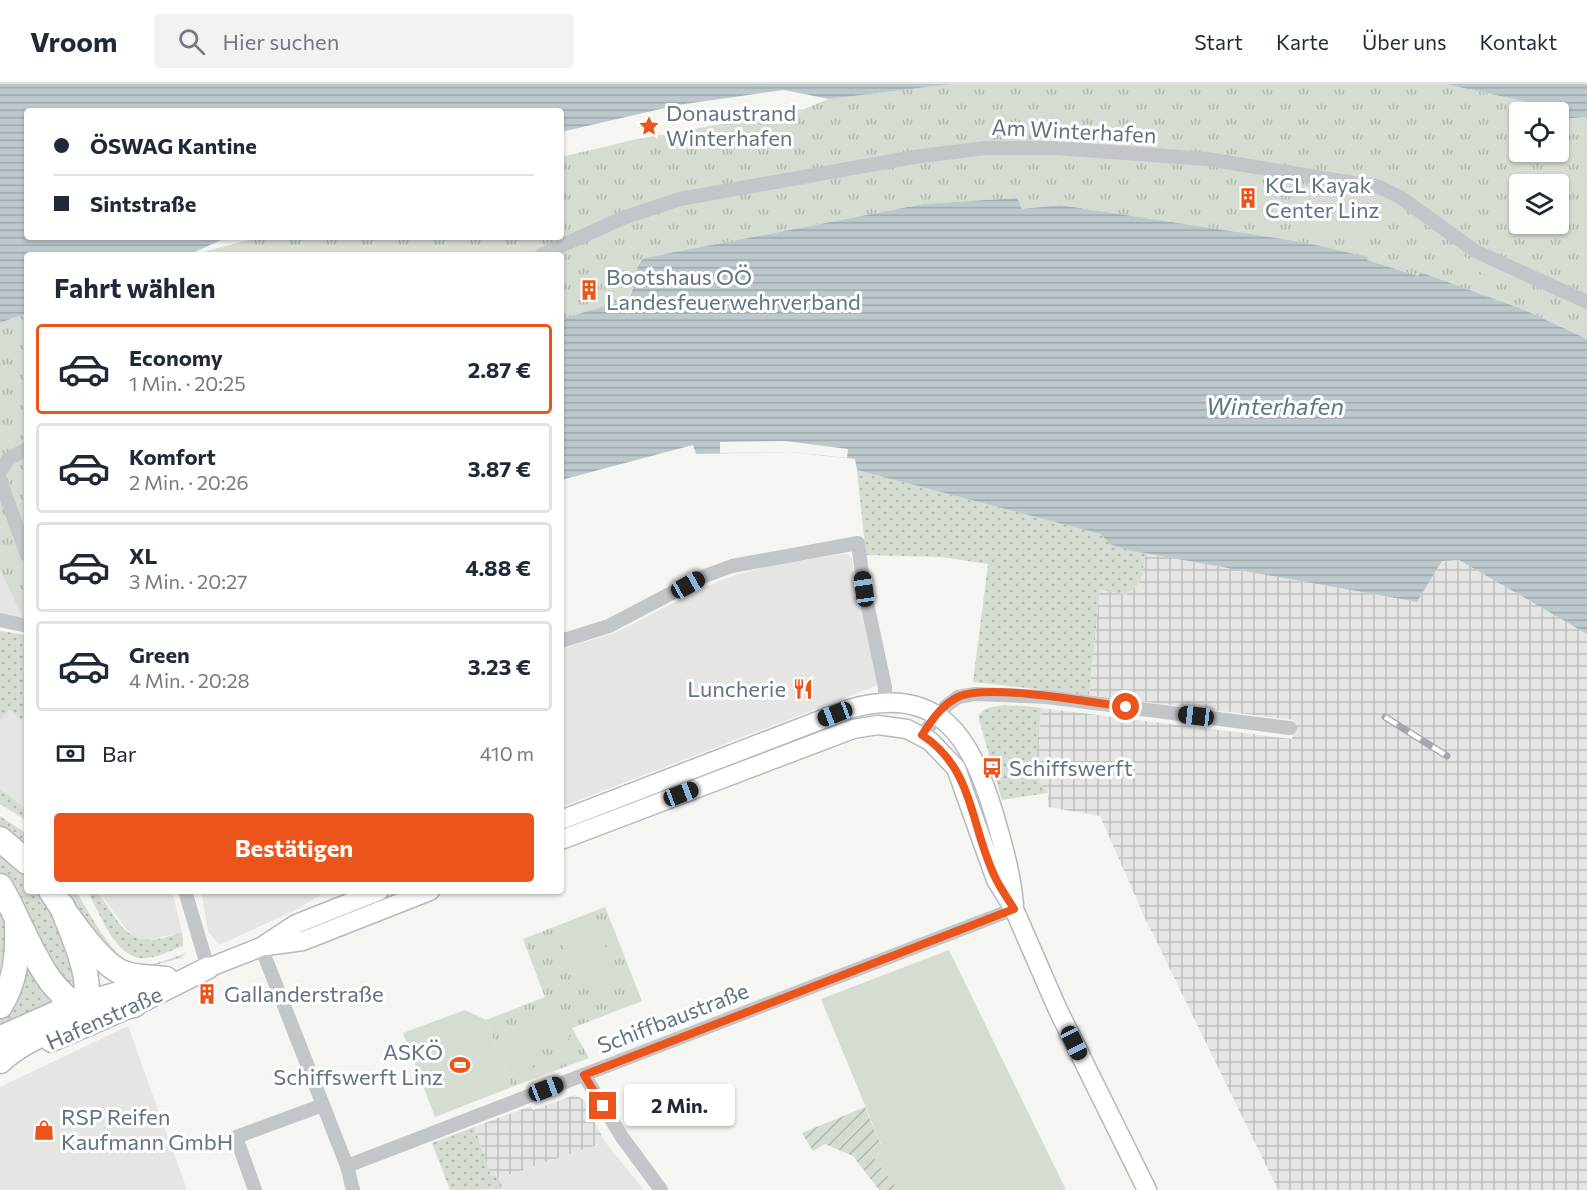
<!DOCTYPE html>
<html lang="de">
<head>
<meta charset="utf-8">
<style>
	body { margin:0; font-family:Commissioner,sans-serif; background:#f2f2f3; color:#1f2937; height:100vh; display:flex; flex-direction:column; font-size:22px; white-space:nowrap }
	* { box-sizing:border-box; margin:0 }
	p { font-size:20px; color:#747a83 }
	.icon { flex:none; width:33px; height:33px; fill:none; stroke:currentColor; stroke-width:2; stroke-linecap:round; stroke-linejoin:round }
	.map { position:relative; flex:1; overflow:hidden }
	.side { position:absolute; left:24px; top:168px; width:540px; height:642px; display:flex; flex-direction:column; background:#fff; border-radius:6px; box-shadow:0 2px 4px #0004 }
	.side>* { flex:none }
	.top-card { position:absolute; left:24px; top:24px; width:540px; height:132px; border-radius:6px; box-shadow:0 2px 4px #0004; display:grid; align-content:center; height:132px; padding:0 30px; background:#fff }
	.controls { position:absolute; left:1509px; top:18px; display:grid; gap:12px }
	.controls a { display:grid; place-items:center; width:60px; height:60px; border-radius:6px; background:#fff; box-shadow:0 2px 4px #0004; font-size:30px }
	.end { position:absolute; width:27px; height:27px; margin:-14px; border:8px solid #eb541b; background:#fff; box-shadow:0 0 0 3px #fff }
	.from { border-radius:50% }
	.bubble { position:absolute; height:42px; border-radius:6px; background:#fff; box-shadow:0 2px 4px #0004; font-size:20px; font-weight:700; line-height:42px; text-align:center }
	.car { position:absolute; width:18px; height:36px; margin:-18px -9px; border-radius:8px; box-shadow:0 0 4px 2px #0007; background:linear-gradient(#222 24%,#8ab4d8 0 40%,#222 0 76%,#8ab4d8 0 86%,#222 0) }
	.top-card b { display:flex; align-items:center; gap:21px; height:57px; font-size:22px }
	.top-card b+b { border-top:2px solid #e0e1e3 }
	.top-card i { width:15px; height:15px; background:#1f2937 }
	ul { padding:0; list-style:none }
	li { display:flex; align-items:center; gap:18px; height:90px; margin:0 12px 9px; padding:0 18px; border:3px solid #e0e1e3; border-radius:6px }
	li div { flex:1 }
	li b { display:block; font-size:22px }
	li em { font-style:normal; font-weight:700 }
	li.active { border-color:#eb541b }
	li>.icon { width:54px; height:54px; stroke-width:1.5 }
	h2 { padding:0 30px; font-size:27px; line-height:72px }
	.pay { display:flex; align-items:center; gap:15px; height:66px; padding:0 30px; font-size:22px }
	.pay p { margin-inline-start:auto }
	.action { display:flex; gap:12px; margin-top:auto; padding:12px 30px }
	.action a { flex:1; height:69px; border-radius:6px; background:#eb541b; color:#fff; font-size:24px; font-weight:700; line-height:69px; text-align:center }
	header { display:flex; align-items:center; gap:36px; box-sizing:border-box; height:84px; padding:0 30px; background:#fff; border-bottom:2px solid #e0e1e3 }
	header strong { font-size:28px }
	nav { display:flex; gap:33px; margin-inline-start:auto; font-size:21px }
	.search { width:420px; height:54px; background:#f2f2f3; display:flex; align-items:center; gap:15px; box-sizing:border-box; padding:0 21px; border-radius:6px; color:#747a83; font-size:22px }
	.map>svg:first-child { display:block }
	.built { fill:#e5e6e4 }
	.industrial { fill:url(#industrial-grid) }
	.grass { fill:url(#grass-dots) }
	.park { fill:url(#park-tufts); fill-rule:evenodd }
	.garden { fill:url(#garden-furrows) }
	.pitch { fill:#d5dcd1 }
	.water { fill:url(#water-rules) }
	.pier { fill:#f5f5f1 }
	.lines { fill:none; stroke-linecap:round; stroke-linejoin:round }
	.secondary-casing { stroke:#b4b9be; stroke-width:21 }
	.primary-casing { stroke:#b5b9bd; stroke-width:24 }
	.highway-casing { stroke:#b4b8bb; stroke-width:27 }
	.street { stroke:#c2c6c9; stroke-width:14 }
	.secondary { stroke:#fff; stroke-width:18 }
	.primary { stroke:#fff; stroke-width:21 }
	.highway { stroke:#fff; stroke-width:24 }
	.rail-casing { stroke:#a2a8ae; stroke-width:7 }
	.rail { stroke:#fff; stroke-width:4.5; stroke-dasharray:14; stroke-linecap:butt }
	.route { stroke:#eb541b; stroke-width:8 }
	.labels { text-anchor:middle; stroke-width:6; stroke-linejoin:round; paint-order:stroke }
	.poi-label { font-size:22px; fill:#627383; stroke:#fff; text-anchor:start }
	.street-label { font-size:22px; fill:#627383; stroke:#fff }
	.water-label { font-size:24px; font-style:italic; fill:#5e7681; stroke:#fff }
</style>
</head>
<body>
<header>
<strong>Vroom</strong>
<div class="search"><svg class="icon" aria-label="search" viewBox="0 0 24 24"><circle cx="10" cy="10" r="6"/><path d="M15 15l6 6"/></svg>Hier suchen</div>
<nav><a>Start</a><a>Karte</a><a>Über uns</a><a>Kontakt</a></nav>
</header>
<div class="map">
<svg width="1587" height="1106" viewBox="0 0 1587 1106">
	<defs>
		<pattern id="industrial-grid" width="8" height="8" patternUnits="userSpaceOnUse" patternTransform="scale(1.5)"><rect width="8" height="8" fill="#e5e6e4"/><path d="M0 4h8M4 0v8" fill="none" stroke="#bdbfbe"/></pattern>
		<pattern id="grass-dots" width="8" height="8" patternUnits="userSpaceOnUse" patternTransform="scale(1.5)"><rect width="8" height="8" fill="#d5dcd1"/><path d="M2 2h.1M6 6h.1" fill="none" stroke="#b0b7af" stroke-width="1.8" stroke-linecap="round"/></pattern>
		<pattern id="park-tufts" width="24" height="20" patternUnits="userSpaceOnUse" patternTransform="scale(1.5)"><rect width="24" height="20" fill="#d5dcd1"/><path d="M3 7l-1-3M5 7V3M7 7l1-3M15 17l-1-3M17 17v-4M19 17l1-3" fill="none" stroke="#b0b7af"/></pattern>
		<pattern id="garden-furrows" width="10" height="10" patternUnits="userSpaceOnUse" patternTransform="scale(1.5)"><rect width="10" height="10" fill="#d5dcd1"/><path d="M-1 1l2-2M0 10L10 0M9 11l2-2" fill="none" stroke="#b0b7af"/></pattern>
		<pattern id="water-rules" width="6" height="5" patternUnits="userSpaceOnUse" patternTransform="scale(1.5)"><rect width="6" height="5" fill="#bdc8cd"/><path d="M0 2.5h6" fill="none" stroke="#9da7ac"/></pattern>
	</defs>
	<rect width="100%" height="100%" fill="#f5f5f1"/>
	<g class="built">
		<path d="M844,470L849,471L852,475L856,505L878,601L561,723V565L615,549L702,504L735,491L774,481Z"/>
		<path d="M0,486L24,536L0,532Z"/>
		<path d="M10,626L20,636L27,633V725L0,705V636Z"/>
		<path d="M98,807H172L182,848L147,857L132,853Z"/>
		<path d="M201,807H327L296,826L219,861L208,847Z"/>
		<path d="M128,942L187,1106H0V1003Z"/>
		<path d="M605,1058L644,1106H504L499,1094Z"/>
	</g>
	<g class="industrial">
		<path d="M1146,469L1417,518L1442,477L1459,476L1587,550V1106H1278L1144,832L1100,732L1048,723V709L1039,698L1035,687L1041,624L1292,655L1294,636L1089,611L1100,504L1126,511L1141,496Z"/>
		<path d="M575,1011L584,1016L605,1058L499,1094L491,1091L474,1043L531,1022L533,1026Z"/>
	</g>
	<g class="grass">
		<path d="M857,386L1102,450L1111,460L1146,469L1141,496L1126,511L1100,505L1089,611L973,598L988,480L942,473L866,471Z"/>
		<path d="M0,547L27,551V633L20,636L10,626L0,636Z"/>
		<path d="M1024,622L1041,624L1035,687L1039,698L1048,709L1002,716L978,632C988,618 1009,622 1024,622Z"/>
		<path d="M0,705L27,725V737L0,720Z"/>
		<path d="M0,732L27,750V762L0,742Z"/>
		<path d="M0,767C15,781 27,786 27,807H36C60,842 71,866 80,907L61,897L0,787Z"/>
		<path d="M66,807H76C88,826 112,875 135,880C151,884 171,874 186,869L181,874L140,885L113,874Z"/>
		<path d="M87,807H97C126,848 129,868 182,848L183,862C172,866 159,873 147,874C116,878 100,828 87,807Z"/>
		<path d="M0,819L12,861L0,912Z"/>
		<path d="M24,859L54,917L0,943V934L10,917Z"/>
		<path d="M474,1043L491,1091L499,1094L503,1105L450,1106L432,1059Z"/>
	</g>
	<g class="park">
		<path d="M952,0H1445L1532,19L1553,28H1520V68H1558L1559,30L1587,34V255L1525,226L1420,188L1418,192L1367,176V173L1303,158L1060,121L1021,125L1017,114L923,120L644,174L639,178L635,200L627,216L561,236V171H192L260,153H561V73L633,56L804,25L829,15ZM1520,100H1558V140H1520Z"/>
		<path d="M27,229V536H24L0,486V239Z"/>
		<path d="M605,823L642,917L572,944L589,974L512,1003L486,936L545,913L523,855Z"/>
	</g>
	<path class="garden" d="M865,1023L881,1061L870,1069L899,1106H879L853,1072L825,1060L813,1067L802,1049Z"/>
	<g class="pitch">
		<path d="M1292,101L1374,114L1368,154L1286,140Z"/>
		<path d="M1445,164L1518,197L1515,204L1442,171Z"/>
		<path d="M595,836L617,892L581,906L559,850Z"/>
		<path d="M949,866L1066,1106H899L870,1069L881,1060L821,915Z"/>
		<path d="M465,926L486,936L512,1003L435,1033L403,949Z"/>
		<path d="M559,927L570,954L510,978L499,950Z"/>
		<path d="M529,972L536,991L517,999L510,980Z"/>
	</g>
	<g class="water">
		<path d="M0,0H952L829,15L784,6L678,21L561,48V27H27V153H228L188,171H27V229L0,239Z"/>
		<path d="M1445,0H1587V34C1580,32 1579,34 1573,34C1559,35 1544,24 1532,19Z"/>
		<path d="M1017,114L1022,125L1060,121L1303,158L1368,173L1367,176L1418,192L1420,188L1525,226L1587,255V550L1459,476L1442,477L1417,518L1128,466L1110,460L1101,450L857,386L855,375L791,368L696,370L693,361L561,396V235L627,216C638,204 632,183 644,174L923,120Z"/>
	</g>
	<path class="pier" d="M785,357L848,365L847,374L791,368L720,369V358Z"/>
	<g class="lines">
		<g class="secondary-casing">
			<g id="secondary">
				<path d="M561,736L849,625C940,599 971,654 994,730C1003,761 1011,789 1014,820"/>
				<path d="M561,756L853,645L878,641L907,645L930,657L956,684L996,796L1014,825L1058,926L1147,1106"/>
				<path d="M266,862L303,857L430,807"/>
				<path d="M208,884L261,863L296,840L379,807"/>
			</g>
		</g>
		<g class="primary-casing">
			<g id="primary">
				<path d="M0,953L65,924L158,897"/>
				<path d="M51,957L134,921L208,884"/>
			</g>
		</g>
		<g class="highway-casing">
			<g id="highway">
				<path d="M0,755L27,778"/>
				<path d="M0,802C20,833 43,912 83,922C99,927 118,923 134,921"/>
				<path d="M51,807C66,830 98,879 123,889C136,894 152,893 166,895"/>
				<path d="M0,922C16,897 18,870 17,840"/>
				<path d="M0,977C20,958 44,950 69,937C108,917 72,853 62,822"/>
			</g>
		</g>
		<g class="street">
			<path d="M541,171L623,134L680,115L914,73L985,64H1056L1207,75L1379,103L1400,113L1475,167L1587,218"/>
			<path d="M0,388L8,375L27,365"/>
			<path d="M0,396L27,471"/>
			<path d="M0,536L27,542"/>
			<path d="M561,557L609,542L702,493L732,482L858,459L864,505L885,603V618"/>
			<path d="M922,651L946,622L958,613L975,610L1047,613L1290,644"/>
			<path d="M185,807L208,884"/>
			<path d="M261,863L347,1082L353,1106"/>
			<path d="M584,991L622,1053L661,1106"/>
			<path d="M347,1082L1014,825"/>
			<path d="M255,1106L236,1053L323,1021"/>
		</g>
		<use href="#secondary" class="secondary"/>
		<use href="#primary" class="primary"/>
		<use href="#highway" class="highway"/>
		<g class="rail-casing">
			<path id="rail" d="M1385,633L1447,672"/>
		</g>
		<use href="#rail" class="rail"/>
	</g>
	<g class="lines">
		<path class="route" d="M603,1022L584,991L1014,825C1009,816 1002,807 997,797C970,746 976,686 922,651C932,636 942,620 960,612C991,600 1090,618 1126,623"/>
	</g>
	<defs>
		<g id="sight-bare" transform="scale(1.62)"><path d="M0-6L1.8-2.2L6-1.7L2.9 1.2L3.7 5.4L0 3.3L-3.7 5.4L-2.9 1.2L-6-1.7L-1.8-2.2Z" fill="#eb541b" stroke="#fff" stroke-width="2.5" paint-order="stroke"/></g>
		<g id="building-bare" transform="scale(1.62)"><path d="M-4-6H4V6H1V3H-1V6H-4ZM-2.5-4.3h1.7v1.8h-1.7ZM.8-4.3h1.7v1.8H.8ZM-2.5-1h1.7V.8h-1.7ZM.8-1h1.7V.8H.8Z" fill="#eb541b" stroke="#fff" stroke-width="2.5" paint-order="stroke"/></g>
		<g id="restaurant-bare" transform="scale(1.62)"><path d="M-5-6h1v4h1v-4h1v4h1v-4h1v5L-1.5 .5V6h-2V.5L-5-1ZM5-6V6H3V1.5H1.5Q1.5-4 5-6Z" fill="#eb541b" stroke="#fff" stroke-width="2.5" paint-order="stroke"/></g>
		<g id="bus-bare" transform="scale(1.62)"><path d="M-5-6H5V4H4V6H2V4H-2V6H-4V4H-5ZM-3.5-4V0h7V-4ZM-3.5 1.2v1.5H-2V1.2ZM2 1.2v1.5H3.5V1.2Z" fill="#eb541b" stroke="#fff" stroke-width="2.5" paint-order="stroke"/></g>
		<g id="stadium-bare" transform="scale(1.62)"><path d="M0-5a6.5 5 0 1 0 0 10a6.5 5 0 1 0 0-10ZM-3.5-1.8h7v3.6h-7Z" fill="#eb541b" stroke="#fff" stroke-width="2.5" paint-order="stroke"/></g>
		<g id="shop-bare" transform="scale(1.62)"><path d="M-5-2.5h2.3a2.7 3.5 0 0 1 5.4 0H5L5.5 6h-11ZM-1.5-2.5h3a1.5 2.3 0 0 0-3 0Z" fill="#eb541b" stroke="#fff" stroke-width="2.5" paint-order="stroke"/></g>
	</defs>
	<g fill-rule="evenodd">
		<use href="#sight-bare" x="649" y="42"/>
		<use href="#building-bare" x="1248" y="114"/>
		<use href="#building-bare" x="589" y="206"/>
		<use href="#restaurant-bare" x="803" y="605"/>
		<use href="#bus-bare" x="992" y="684"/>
		<use href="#building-bare" x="207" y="910"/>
		<use href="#stadium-bare" x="460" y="981"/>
		<use href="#shop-bare" x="44" y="1046"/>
	</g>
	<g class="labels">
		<g class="poi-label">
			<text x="666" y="37">Donaustrand<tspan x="666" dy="25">Winterhafen</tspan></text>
			<text x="1265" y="109">KCL Kayak<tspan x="1265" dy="25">Center Linz</tspan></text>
			<text x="606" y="201">Bootshaus OÖ<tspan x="606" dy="25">Landesfeuerwehrverband</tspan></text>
			<text x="786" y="613" text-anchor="end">Luncherie</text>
			<text x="1009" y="692">Schiffswerft</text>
			<text x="224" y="918">Gallanderstraße</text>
			<text x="443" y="976" text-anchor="end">ASKÖ<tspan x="443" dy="25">Schiffswerft Linz</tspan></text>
			<text x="61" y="1041">RSP Reifen<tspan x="61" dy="25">Kaufmann GmbH</tspan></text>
		</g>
		<g class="street-label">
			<text transform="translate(1074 47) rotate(3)" y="8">Am Winterhafen</text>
			<text transform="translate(104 934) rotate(-24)" y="8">Hafenstraße</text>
			<text transform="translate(673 934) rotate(-21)" y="8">Schiffbaustraße</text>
		</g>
		<g class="water-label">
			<text x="1275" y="331">Winterhafen</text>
		</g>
	</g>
</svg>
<div class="controls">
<a><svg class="icon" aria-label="locate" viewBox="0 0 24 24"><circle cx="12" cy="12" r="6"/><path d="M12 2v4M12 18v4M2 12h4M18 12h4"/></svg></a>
<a><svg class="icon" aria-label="layers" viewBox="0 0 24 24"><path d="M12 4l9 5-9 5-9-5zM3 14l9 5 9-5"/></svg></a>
</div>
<i class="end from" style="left:1126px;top:623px"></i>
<i class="end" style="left:603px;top:1022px"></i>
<div class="bubble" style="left:624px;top:1000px;width:111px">2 Min.</div>
<i class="car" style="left:688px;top:501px;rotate:61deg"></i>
<i class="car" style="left:864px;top:505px;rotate:352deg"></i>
<i class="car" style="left:835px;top:630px;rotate:249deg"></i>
<i class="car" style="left:1196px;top:632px;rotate:277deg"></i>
<i class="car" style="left:681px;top:710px;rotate:69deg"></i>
<i class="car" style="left:1074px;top:959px;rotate:154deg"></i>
<i class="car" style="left:546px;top:1005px;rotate:69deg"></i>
<div class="top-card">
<b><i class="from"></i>ÖSWAG Kantine</b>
<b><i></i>Sintstraße</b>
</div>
<section class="side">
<h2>Fahrt wählen</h2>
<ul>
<li class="active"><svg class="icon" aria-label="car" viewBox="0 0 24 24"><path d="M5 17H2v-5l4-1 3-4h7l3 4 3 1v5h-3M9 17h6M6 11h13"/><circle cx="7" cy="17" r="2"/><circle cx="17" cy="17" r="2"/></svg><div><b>Economy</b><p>1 Min. · 20:25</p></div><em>2.87 €</em></li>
<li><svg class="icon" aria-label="car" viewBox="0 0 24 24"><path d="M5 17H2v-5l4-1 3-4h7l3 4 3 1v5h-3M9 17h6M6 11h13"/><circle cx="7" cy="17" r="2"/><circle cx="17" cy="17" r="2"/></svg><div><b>Komfort</b><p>2 Min. · 20:26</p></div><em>3.87 €</em></li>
<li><svg class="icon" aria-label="car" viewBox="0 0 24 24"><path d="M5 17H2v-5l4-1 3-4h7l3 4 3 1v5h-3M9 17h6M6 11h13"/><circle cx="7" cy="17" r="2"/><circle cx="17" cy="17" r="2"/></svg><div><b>XL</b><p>3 Min. · 20:27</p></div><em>4.88 €</em></li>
<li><svg class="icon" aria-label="car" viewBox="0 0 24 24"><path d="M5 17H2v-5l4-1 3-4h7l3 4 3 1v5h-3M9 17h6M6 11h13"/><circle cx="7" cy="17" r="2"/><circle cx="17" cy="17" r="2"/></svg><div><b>Green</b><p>4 Min. · 20:28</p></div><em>3.23 €</em></li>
</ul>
<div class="pay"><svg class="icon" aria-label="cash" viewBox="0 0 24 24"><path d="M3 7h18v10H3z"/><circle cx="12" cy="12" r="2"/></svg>Bar<p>410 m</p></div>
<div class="action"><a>Bestätigen</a></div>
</section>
</div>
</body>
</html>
